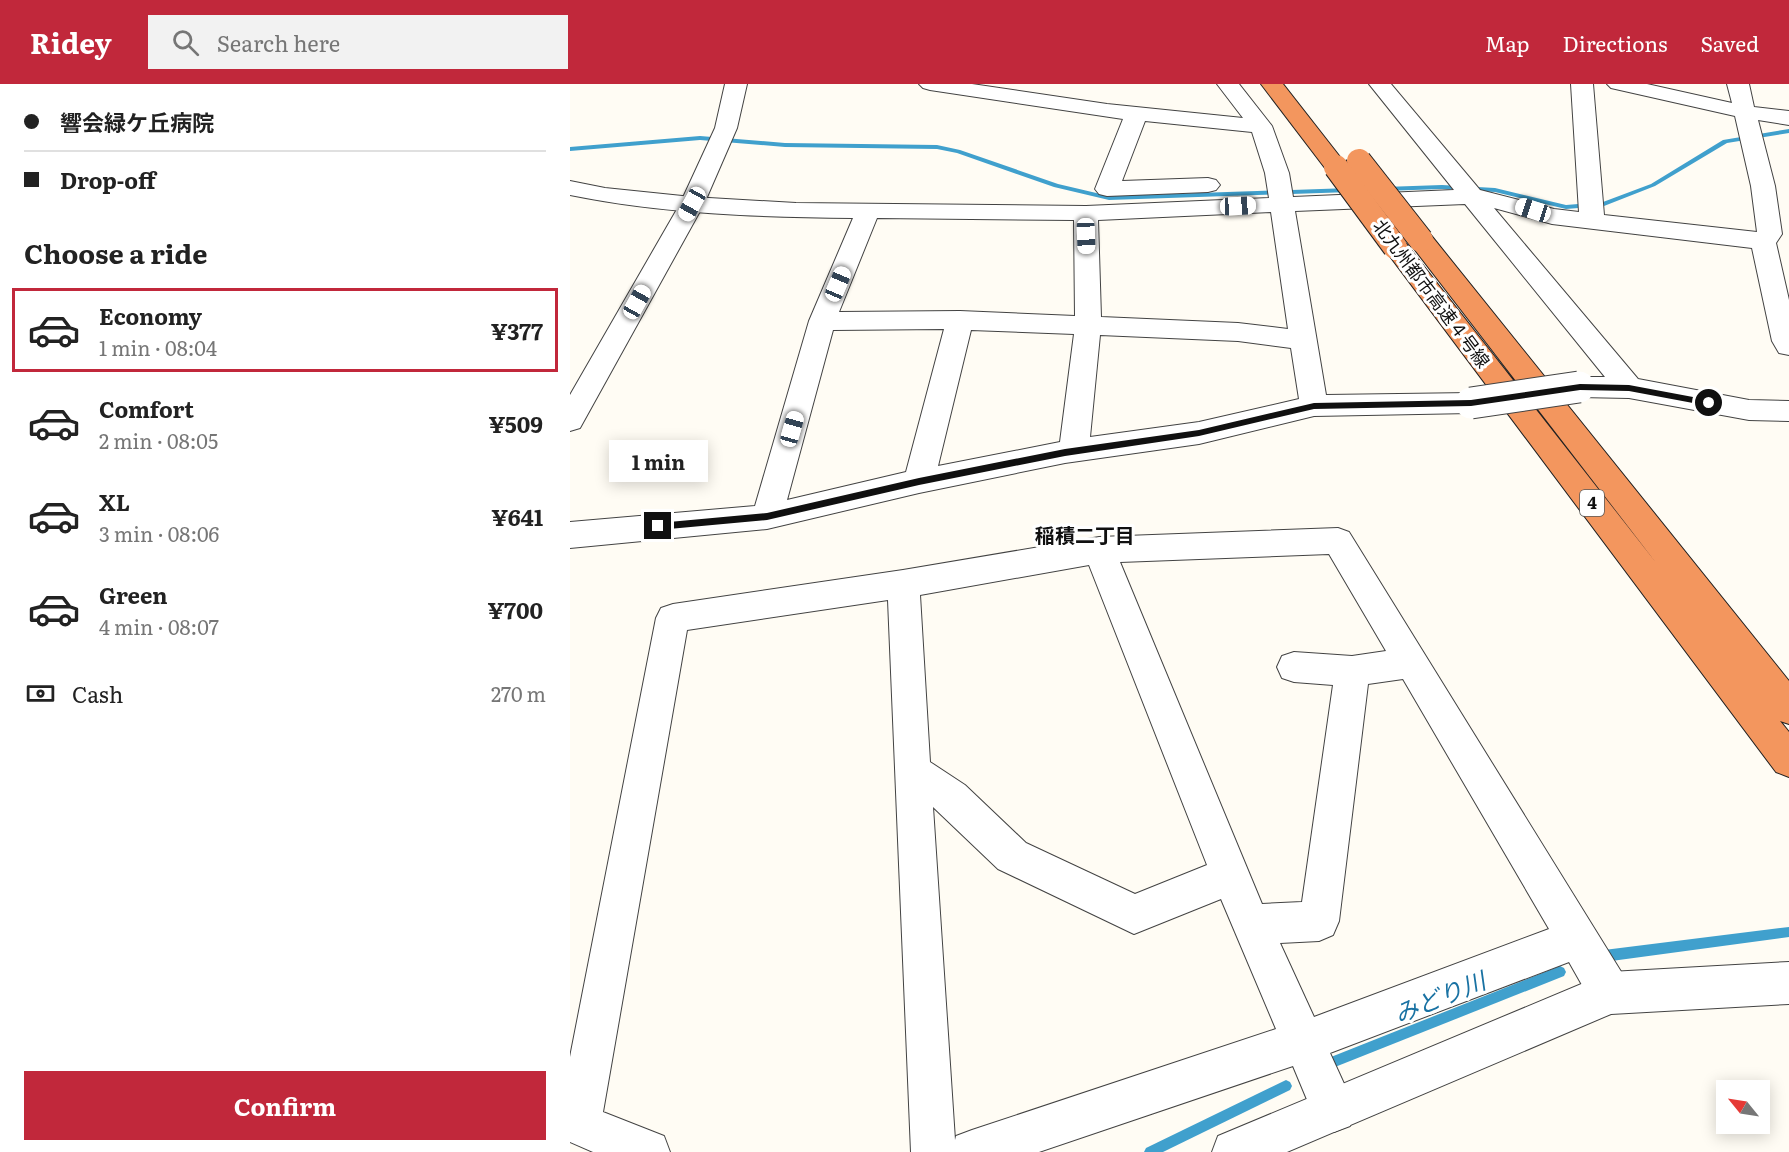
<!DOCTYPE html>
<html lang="en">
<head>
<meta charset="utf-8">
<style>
	body { margin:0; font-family:Literata,"Noto Sans JP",serif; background:#f2f2f2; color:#222; height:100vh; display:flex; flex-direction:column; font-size:22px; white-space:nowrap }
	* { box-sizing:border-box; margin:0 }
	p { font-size:20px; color:#767676 }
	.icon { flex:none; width:33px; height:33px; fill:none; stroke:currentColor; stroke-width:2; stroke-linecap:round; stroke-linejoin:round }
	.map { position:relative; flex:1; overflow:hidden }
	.side { display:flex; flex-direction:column; background:#fff; width:570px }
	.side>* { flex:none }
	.banner { display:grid; align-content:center; height:132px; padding:0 24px; background:#fff }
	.needle { width:39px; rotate:300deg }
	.buttons { position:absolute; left:1146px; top:996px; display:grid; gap:12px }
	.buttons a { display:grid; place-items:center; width:54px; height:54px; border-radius:0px; background:#fff; box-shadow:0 3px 15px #0003; font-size:30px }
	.end { position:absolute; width:27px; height:27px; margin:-14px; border:8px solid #101010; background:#fff; box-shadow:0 0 0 3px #fff }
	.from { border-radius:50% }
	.bubble { position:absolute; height:42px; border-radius:0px; background:#fff; box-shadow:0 3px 15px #0003; font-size:20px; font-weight:700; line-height:42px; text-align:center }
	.car { position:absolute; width:18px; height:36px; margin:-18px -9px; border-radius:8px; box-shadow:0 0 4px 2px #0007; background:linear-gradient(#fff 24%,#345 0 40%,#fff 0 76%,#345 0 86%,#fff 0) }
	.banner b { display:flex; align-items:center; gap:21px; height:57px; font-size:22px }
	.banner b+b { border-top:2px solid #e0e0e0 }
	.banner i { width:15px; height:15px; background:#222 }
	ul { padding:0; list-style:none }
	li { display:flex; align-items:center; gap:18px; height:84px; margin:0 12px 9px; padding:0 12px; border:3px solid transparent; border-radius:0px }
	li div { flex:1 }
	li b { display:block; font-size:22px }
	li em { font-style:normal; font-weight:700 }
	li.on { border-color:#c1283b }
	li>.icon { width:54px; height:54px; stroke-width:1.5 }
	h2 { padding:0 24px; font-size:27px; line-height:72px }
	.pay { display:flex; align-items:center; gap:15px; height:66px; padding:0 24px; font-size:22px }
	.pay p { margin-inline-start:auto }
	.button { display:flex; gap:12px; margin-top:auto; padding:12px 24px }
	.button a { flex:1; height:69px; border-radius:0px; background:#c1283b; color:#fff; font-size:24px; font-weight:700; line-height:69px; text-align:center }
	header { display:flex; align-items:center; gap:36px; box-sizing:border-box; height:84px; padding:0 30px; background:#c1283b; color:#fff }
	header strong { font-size:28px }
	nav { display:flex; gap:33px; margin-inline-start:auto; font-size:21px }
	.search { width:420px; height:54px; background:#f2f2f2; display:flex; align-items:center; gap:15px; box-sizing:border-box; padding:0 21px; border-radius:0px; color:#767676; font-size:22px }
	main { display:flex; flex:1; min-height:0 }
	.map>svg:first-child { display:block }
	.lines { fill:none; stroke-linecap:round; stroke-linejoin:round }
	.stream { fill:#40a0cd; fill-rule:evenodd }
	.minor-casing { stroke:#434343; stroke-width:2 }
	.tertiary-casing { stroke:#434343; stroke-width:2 }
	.motorway-casing { stroke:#212121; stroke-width:2 }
	.minor { fill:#fff; fill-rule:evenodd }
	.tertiary { fill:#fff; fill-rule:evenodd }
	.motorway { fill:#f3965e; fill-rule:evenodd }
	.minor-bridge-casing { stroke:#434343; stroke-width:33; stroke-linecap:butt }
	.motorway-bridge-casing { stroke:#212121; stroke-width:26; stroke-linecap:butt }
	.minor-bridge { stroke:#fff; stroke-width:31 }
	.motorway-bridge { stroke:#f3965e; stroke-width:24 }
	.route { fill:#101010 }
	.labels { text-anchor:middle; stroke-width:6; stroke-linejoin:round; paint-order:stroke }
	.shield { fill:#fff; stroke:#585858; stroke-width:1.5 }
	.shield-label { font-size:16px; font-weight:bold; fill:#101010 }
	.street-label { font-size:18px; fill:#101010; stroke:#fff }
	.neighbourhood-label { font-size:20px; font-weight:bold; fill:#101010; stroke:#fff }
	.near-water-label { font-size:24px; font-style:italic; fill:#1972a3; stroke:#fff }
</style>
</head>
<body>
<header>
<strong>Ridey</strong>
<div class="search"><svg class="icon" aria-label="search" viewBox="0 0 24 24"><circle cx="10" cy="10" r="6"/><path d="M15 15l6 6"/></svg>Search here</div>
<nav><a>Map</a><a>Directions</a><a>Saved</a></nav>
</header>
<main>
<section class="side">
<div class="banner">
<b><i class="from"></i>響会緑ケ丘病院</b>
<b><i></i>Drop-off</b>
</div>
<h2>Choose a ride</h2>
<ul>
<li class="on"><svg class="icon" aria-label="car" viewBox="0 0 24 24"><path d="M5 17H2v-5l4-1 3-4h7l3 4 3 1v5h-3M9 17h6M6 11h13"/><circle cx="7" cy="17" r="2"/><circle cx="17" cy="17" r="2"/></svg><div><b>Economy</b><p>1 min · 08:04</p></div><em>¥377</em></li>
<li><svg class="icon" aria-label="car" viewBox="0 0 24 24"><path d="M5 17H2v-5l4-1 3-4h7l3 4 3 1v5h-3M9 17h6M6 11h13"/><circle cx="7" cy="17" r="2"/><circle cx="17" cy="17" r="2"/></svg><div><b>Comfort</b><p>2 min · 08:05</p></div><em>¥509</em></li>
<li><svg class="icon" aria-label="car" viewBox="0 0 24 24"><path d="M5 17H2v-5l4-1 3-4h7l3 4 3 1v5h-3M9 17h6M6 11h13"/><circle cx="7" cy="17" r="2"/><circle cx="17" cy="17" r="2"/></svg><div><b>XL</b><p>3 min · 08:06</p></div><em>¥641</em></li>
<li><svg class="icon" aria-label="car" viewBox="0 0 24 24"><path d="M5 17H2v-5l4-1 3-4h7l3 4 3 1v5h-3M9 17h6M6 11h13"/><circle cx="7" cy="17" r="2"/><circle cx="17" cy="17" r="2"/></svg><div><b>Green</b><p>4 min · 08:07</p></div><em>¥700</em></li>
</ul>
<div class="pay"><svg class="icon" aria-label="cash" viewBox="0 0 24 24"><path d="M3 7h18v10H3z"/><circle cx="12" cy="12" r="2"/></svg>Cash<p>270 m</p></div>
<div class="button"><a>Confirm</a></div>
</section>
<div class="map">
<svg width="1219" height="1068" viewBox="0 0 1219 1068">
	<rect width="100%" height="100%" fill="#fffcf4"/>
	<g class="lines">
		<g class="stream">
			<path d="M1219,45V49L1157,59L1085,102L1034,122L996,125L925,108L872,105L814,107L811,105L814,103L872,101L925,104L996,121L1033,118L1081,100L1153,56Z"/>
			<path d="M130,52L215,59L367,61L390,66L488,100L539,112L780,104L783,106L780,108L539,116L484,103L387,69L367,65L215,63L130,56L0,67V63Z"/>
			<path d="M1219,843V853L1034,878L1030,876L1028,872L1030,868L1034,866Z"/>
			<path d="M990,882L994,884L996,888L994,892L765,983L761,981L759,977L761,973Z"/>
			<path d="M716,996L720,998L722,1002L720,1006L593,1068H574L576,1064Z"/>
		</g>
		<g class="minor-casing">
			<g id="minor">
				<path d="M349,0H402L537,20L673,34L647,0H669L702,42L719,89L723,113L884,106L799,0H821L910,106L984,125L1009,128L1001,0H1023L1034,131L1187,148L1181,102L1165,32L1041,4L1037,0H1077L1162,19L1157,0H1179L1184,23L1219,27V41L1188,36L1205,102L1212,150L1206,159L1219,216V271L1209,269L1202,257L1182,164L982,140L924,124L1068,295L1179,316L1219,317V337L1179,336L1059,314L1009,313L999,310L995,303L999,296L1009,293H1035L895,120L725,127L756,311L901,309L911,312L915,319L911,326L901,329L744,332L629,360L495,379L349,409L197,445L0,464V438L185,422L239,237L283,134C189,133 93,130 0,111V97L35,104L122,113L226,119L516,122L699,114L695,89L682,48L575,37L552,97L638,94L646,96L650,101L646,106L638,108L537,112L529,110L525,105L553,35L360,6L353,4ZM701,128L718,245L668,239L531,233L528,136ZM307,134L504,136L505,232L390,227L269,228ZM374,245L336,388L217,416L263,246ZM401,246L504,250L490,358L368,382ZM530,251L668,257L721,264L729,315L629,338L520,353Z"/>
				<path d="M768,444L779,448L1055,894L1061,909L1055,924L1040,930L1025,924L999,878L760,969L786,1026L780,1042L764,1048L748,1042L723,982L469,1068H341L318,516L117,546L33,1028L94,1052L100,1068H23L0,1058V973L86,534L91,524L103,520L333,486L529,453ZM759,470L816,567L782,572L724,568L712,572L707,583L712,594L724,598L763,601L732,818L692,820L550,478ZM519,481L637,781L565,810L456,759L395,701L360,678L350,511ZM833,595L979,845L744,933L710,859L749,857L763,851L769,837L798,600ZM363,723L428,785L564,850L651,815L706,945L402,1046L386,1052L385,1056Z"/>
			</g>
		</g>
		<g class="tertiary-casing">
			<g id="tertiary">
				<path d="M155,0H177L167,44L134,120L10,344L0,347V311L110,120L145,44Z"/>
				<path d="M1219,878V920L1041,930L717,1068H642L648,1052L1040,888Z"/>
			</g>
		</g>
		<g class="motorway-casing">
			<g id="motorway">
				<path d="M691,0H713L774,78L777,83L774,88H758Z"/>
				<path d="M851,148L860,150L1219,597V640L1210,637L1219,648V693L1206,688L813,163L816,157L825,155L834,157L1087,480L842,162L839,156L842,150Z"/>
			</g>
		</g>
		<use href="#minor" class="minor"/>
		<use href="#tertiary" class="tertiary"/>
		<use href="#motorway" class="motorway"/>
		<g class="minor-bridge-casing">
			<path id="minor-bridge" d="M901,319L1009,303"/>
		</g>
		<g class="motorway-bridge-casing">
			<g id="motorway-bridge">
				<path d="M789,77L851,156"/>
				<path d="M766,83L825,163"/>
			</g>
		</g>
		<use href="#minor-bridge" class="minor-bridge"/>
		<use href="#motorway-bridge" class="motorway-bridge"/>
	</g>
	<path class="route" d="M1010,300L1059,301L1139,316L1143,319L1139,322L1059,307L1010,306L901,322L744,325L629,352L495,372L349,401L197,436L88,446L83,442L88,439L197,429L349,394L495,365L629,346L744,319L901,316Z"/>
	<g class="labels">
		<rect class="shield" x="1010" y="406" width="24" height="26" rx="4.5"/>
		<g class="shield-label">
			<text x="1022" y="425">4</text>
		</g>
		<g class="street-label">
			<text transform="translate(861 210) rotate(53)" y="6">北九州都市高速４号線</text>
		</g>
		<g class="neighbourhood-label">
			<text x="515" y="459">稲積二丁目</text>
		</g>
		<g class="near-water-label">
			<text transform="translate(870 914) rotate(-22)" y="8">みどり川</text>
		</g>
	</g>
</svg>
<div class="buttons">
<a><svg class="needle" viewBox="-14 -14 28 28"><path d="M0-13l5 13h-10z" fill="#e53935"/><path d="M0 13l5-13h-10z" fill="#767676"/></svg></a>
</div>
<i class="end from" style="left:1139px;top:319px"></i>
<i class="end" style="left:88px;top:442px"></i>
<div class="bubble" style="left:39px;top:356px;width:99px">1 min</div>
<i class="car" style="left:122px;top:120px;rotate:209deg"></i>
<i class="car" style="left:668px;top:122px;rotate:87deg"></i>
<i class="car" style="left:963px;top:126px;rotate:288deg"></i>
<i class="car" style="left:516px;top:152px;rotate:178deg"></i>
<i class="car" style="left:268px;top:200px;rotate:23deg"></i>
<i class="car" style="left:67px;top:218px;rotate:29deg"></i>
<i class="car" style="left:222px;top:345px;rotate:16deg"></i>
</div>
</main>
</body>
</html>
